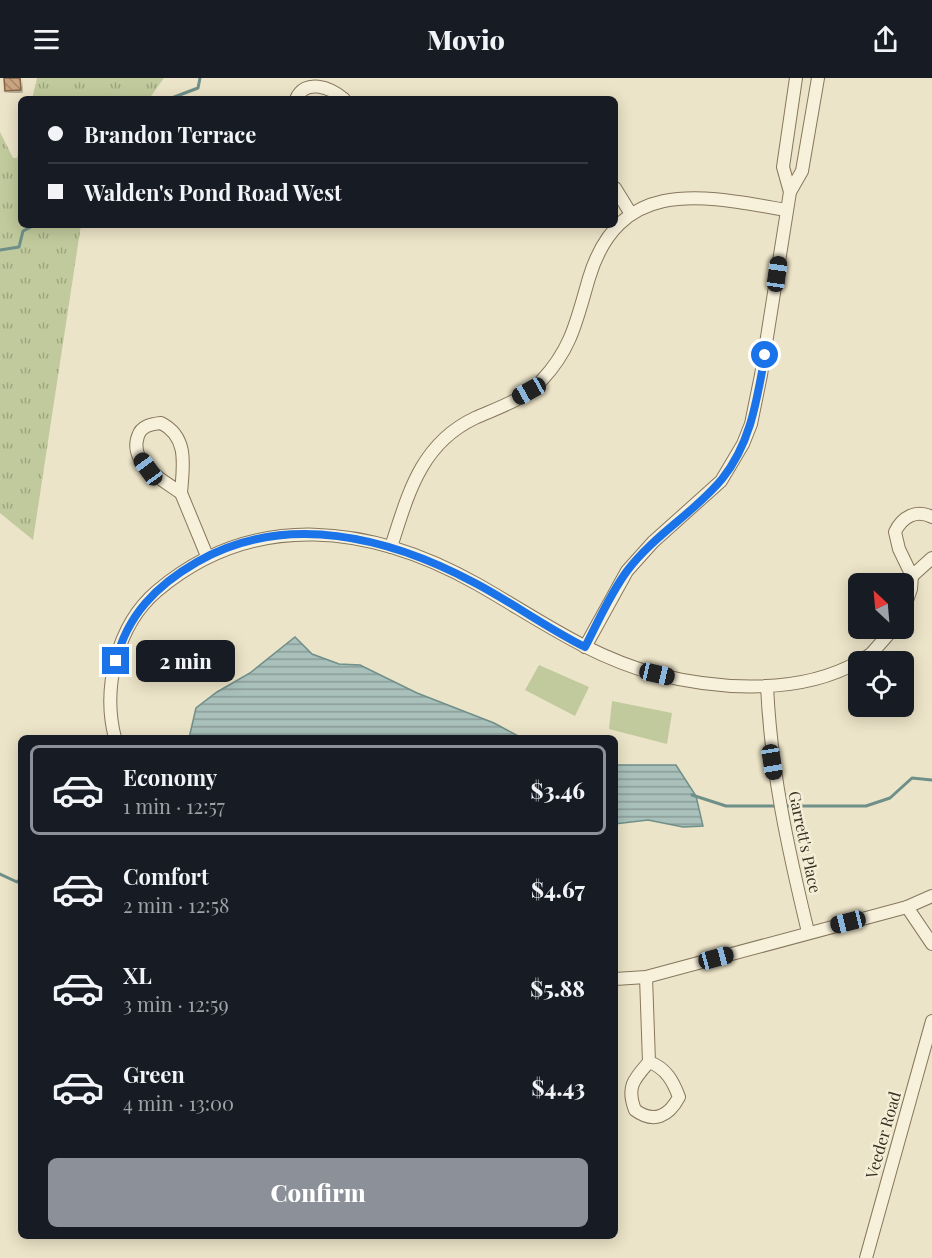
<!DOCTYPE html>
<html lang="en">
<head>
<meta charset="utf-8">
<style>
	body { margin:0; font-family:"Playfair Display",serif; background:#20242c; color:#f1f3f6; height:100vh; display:flex; flex-direction:column; font-size:22px; white-space:nowrap }
	* { box-sizing:border-box; margin:0 }
	p { font-size:20px; color:#9ea1a6 }
	.icon { flex:none; width:33px; height:33px; fill:none; stroke:currentColor; stroke-width:2; stroke-linecap:round; stroke-linejoin:round }
	.map { position:relative; flex:1; overflow:hidden }
	.details { position:absolute; left:18px; top:657px; width:600px; height:504px; display:flex; flex-direction:column; background:#171b24; border-radius:9px; box-shadow:0 3px 15px #0003 }
	.details>* { flex:none }
	.guide { position:absolute; left:18px; top:18px; width:600px; height:132px; border-radius:9px; box-shadow:0 3px 15px #0003; display:grid; align-content:center; height:132px; padding:0 30px; background:#171b24 }
	.needle { width:39px; rotate:334deg }
	.fabs { position:absolute; left:848px; top:495px; display:grid; gap:12px }
	.fabs a { display:grid; place-items:center; width:66px; height:66px; border-radius:9px; background:#171b24; box-shadow:0 3px 15px #0003; font-size:30px }
	.end { position:absolute; width:27px; height:27px; margin:-14px; border:8px solid #1a73e8; background:#fff; box-shadow:0 0 0 3px #fff }
	.from { border-radius:50% }
	.bubble { position:absolute; height:42px; border-radius:9px; background:#171b24; box-shadow:0 3px 15px #0003; font-size:20px; font-weight:800; line-height:42px; text-align:center }
	.car { position:absolute; width:18px; height:36px; margin:-18px -9px; border-radius:8px; box-shadow:0 0 4px 2px #0007; background:linear-gradient(#222 24%,#8ab4d8 0 40%,#222 0 76%,#8ab4d8 0 86%,#222 0) }
	.guide b { display:flex; align-items:center; gap:21px; height:57px; font-size:22px }
	.guide b+b { border-top:2px solid #363941 }
	.guide i { width:15px; height:15px; background:#f1f3f6 }
	ul { padding:10px 0 0; list-style:none }
	li { display:flex; align-items:center; gap:18px; height:90px; margin:0 12px 9px; padding:0 18px; border:3px solid transparent; border-radius:9px }
	li div { flex:1 }
	li b { display:block; font-size:22px }
	li em { font-style:normal; font-weight:800 }
	li.on { border-color:#8c9099 }
	li>.icon { width:54px; height:54px; stroke-width:1.5 }
	.cta { display:flex; gap:12px; margin-top:auto; padding:12px 30px }
	.cta a { flex:1; height:69px; border-radius:9px; background:#8c9099; color:#fff; font-size:24px; font-weight:800; line-height:69px; text-align:center }
	header { display:flex; justify-content:space-between; align-items:center; height:78px; padding:0 30px; background:#171b24; font-size:27px; font-weight:800 }
	.map>svg:first-child { display:block }
	.park { fill:url(#park-tufts) }
	.pitch { fill:#c1ca9c }
	.water { fill:url(#water-rules); stroke:#6f8f89; stroke-width:1.5 }
	.lines { fill:none; stroke-linecap:round; stroke-linejoin:round }
	.stream { stroke:#6f8f89; stroke-width:3 }
	.building { fill:url(#building-back-hatch); stroke:#856345; stroke-width:1.5; filter:url(#shadow) }
	.minor-casing { stroke:#87775e; stroke-width:14 }
	.minor { stroke:#f7f1db; stroke-width:12 }
	.route { stroke:#1a73e8; stroke-width:8 }
	.labels { text-anchor:middle; stroke-width:5; stroke-linejoin:round; paint-order:stroke }
	.street-label { font-size:16px; fill:#382e21; stroke:#f4eed7 }
</style>
</head>
<body>
<header><svg class="icon" aria-label="menu" viewBox="0 0 24 24"><path d="M4 6h16M4 12h16M4 18h16"/></svg>Movio<svg class="icon" aria-label="share" viewBox="0 0 24 24"><path d="M12 15V3M7 8l5-5 5 5M5 13v7h14v-7"/></svg></header>
<div class="map">
<svg width="932" height="1180" viewBox="0 0 932 1180">
	<defs>
		<pattern id="park-tufts" width="24" height="20" patternUnits="userSpaceOnUse" patternTransform="scale(1.5)"><rect width="24" height="20" fill="#c1ca9c"/><path d="M3 7l-1-3M5 7V3M7 7l1-3M15 17l-1-3M17 17v-4M19 17l1-3" fill="none" stroke="#9ea47f"/></pattern>
		<pattern id="water-rules" width="6" height="5" patternUnits="userSpaceOnUse" patternTransform="scale(1.5)"><rect width="6" height="5" fill="#a9c0bb"/><path d="M0 2.5h6" fill="none" stroke="#8b9c98"/></pattern>
		<pattern id="building-back-hatch" width="6" height="6" patternUnits="userSpaceOnUse" patternTransform="scale(1.5)"><rect width="6" height="6" fill="#c8a480"/><path d="M-1 5l2 2M0 0l6 6M5-1l2 2" fill="none" stroke="#a38668"/></pattern>
		<filter id="shadow"><feDropShadow dx="3.5" dy="6" stdDeviation="3" flood-color="#0004"/></filter>
	</defs>
	<rect width="100%" height="100%" fill="#ece4c8"/>
	<g class="park">
		<path d="M37,0H164L149,21H32Z"/>
		<path d="M0,54L13,80H17L21,65V147H81L33,462L0,435Z"/>
	</g>
	<g class="pitch">
		<path d="M539,587L589,609L575,638L525,612Z"/>
		<path d="M612,623L672,635L667,666L609,651Z"/>
	</g>
	<g class="water">
		<path d="M295,559L312,576L339,586L360,587L417,615L494,645L522,660H189L196,630L217,614L250,595Z"/>
		<path d="M615,687H676L696,718L703,748L683,749L648,742L615,746Z"/>
	</g>
	<g class="lines">
		<g class="stream">
			<path d="M169,21L198,10L200,0"/>
			<path d="M0,172L19,169L23,153L35,147"/>
			<path d="M692,717L726,728H777"/>
			<path d="M784,728H866L890,720L912,700L932,702"/>
			<path d="M0,796L17,804L21,800"/>
		</g>
	</g>
	<path class="building" d="M4,0H20L21,12L5,13Z"/>
	<g class="lines">
		<g class="minor-casing">
			<g id="minor">
				<path d="M296,21C305,0 330,9 344,21"/>
				<path d="M615,110L631,136"/>
				<path d="M790,114L783,89L796,0"/>
				<path d="M161,345C189,359 183,388 181,415C163,402 128,385 138,358C141,348 151,346 161,345Z"/>
				<path d="M181,415L207,478"/>
				<path d="M932,439C916,431 902,439 895,454L899,471L912,498L932,480"/>
				<path d="M391,469C408,417 420,366 475,340C497,330 526,321 542,302C572,270 577,241 589,200C620,97 705,118 786,132"/>
				<path d="M903,534L911,511L912,498"/>
				<path d="M585,569L627,493L653,464L721,403L743,366L751,346L761,297L790,114L802,93L818,0"/>
				<path d="M858,584L871,576L894,550"/>
				<path d="M767,608C771,694 788,771 808,854"/>
				<path d="M115,660C102,610 117,547 157,513C254,431 372,447 477,506C537,540 588,578 656,596C719,612 800,617 858,584"/>
				<path d="M907,829L932,866"/>
				<path d="M646,899L649,984C634,1001 626,1009 635,1032C654,1046 669,1038 679,1019C673,1003 666,990 649,984"/>
				<path d="M615,901L646,899L907,829L932,818"/>
				<path d="M866,1180L932,943"/>
			</g>
		</g>
		<use href="#minor" class="minor"/>
	</g>
	<g class="lines">
		<path class="route" d="M116,583C127,537 157,507 197,484C286,433 389,459 475,505C513,525 547,550 585,569C598,544 610,516 627,493C654,457 694,435 722,401C751,365 757,321 765,277"/>
	</g>
	<g class="labels">
		<g class="street-label">
			<text transform="translate(805 764) rotate(78)" y="6">Garrett's Place</text>
			<text transform="translate(883 1057) rotate(-74)" y="6">Veeder Road</text>
		</g>
	</g>
</svg>
<div class="fabs">
<a><svg class="needle" viewBox="-14 -14 28 28"><path d="M0-13l5 13h-10z" fill="#e53935"/><path d="M0 13l5-13h-10z" fill="#9ea1a6"/></svg></a>
<a><svg class="icon" aria-label="locate" viewBox="0 0 24 24"><circle cx="12" cy="12" r="6"/><path d="M12 2v4M12 18v4M2 12h4M18 12h4"/></svg></a>
</div>
<i class="end from" style="left:765px;top:277px"></i>
<i class="end" style="left:116px;top:583px"></i>
<div class="bubble" style="left:136px;top:562px;width:99px">2 min</div>
<i class="car" style="left:777px;top:196px;rotate:8deg"></i>
<i class="car" style="left:529px;top:313px;rotate:241deg"></i>
<i class="car" style="left:148px;top:391px;rotate:324deg"></i>
<i class="car" style="left:657px;top:596px;rotate:103deg"></i>
<i class="car" style="left:772px;top:684px;rotate:171deg"></i>
<i class="car" style="left:848px;top:844px;rotate:256deg"></i>
<i class="car" style="left:716px;top:880px;rotate:75deg"></i>
<div class="guide">
<b><i class="from"></i>Brandon Terrace</b>
<b><i></i>Walden's Pond Road West</b>
</div>
<section class="details">
<ul>
<li class="on"><svg class="icon" aria-label="car" viewBox="0 0 24 24"><path d="M5 17H2v-5l4-1 3-4h7l3 4 3 1v5h-3M9 17h6M6 11h13"/><circle cx="7" cy="17" r="2"/><circle cx="17" cy="17" r="2"/></svg><div><b>Economy</b><p>1 min · 12:57</p></div><em>$3.46</em></li>
<li><svg class="icon" aria-label="car" viewBox="0 0 24 24"><path d="M5 17H2v-5l4-1 3-4h7l3 4 3 1v5h-3M9 17h6M6 11h13"/><circle cx="7" cy="17" r="2"/><circle cx="17" cy="17" r="2"/></svg><div><b>Comfort</b><p>2 min · 12:58</p></div><em>$4.67</em></li>
<li><svg class="icon" aria-label="car" viewBox="0 0 24 24"><path d="M5 17H2v-5l4-1 3-4h7l3 4 3 1v5h-3M9 17h6M6 11h13"/><circle cx="7" cy="17" r="2"/><circle cx="17" cy="17" r="2"/></svg><div><b>XL</b><p>3 min · 12:59</p></div><em>$5.88</em></li>
<li><svg class="icon" aria-label="car" viewBox="0 0 24 24"><path d="M5 17H2v-5l4-1 3-4h7l3 4 3 1v5h-3M9 17h6M6 11h13"/><circle cx="7" cy="17" r="2"/><circle cx="17" cy="17" r="2"/></svg><div><b>Green</b><p>4 min · 13:00</p></div><em>$4.43</em></li>
</ul>
<div class="cta"><a>Confirm</a></div>
</section>
</div>
</body>
</html>
